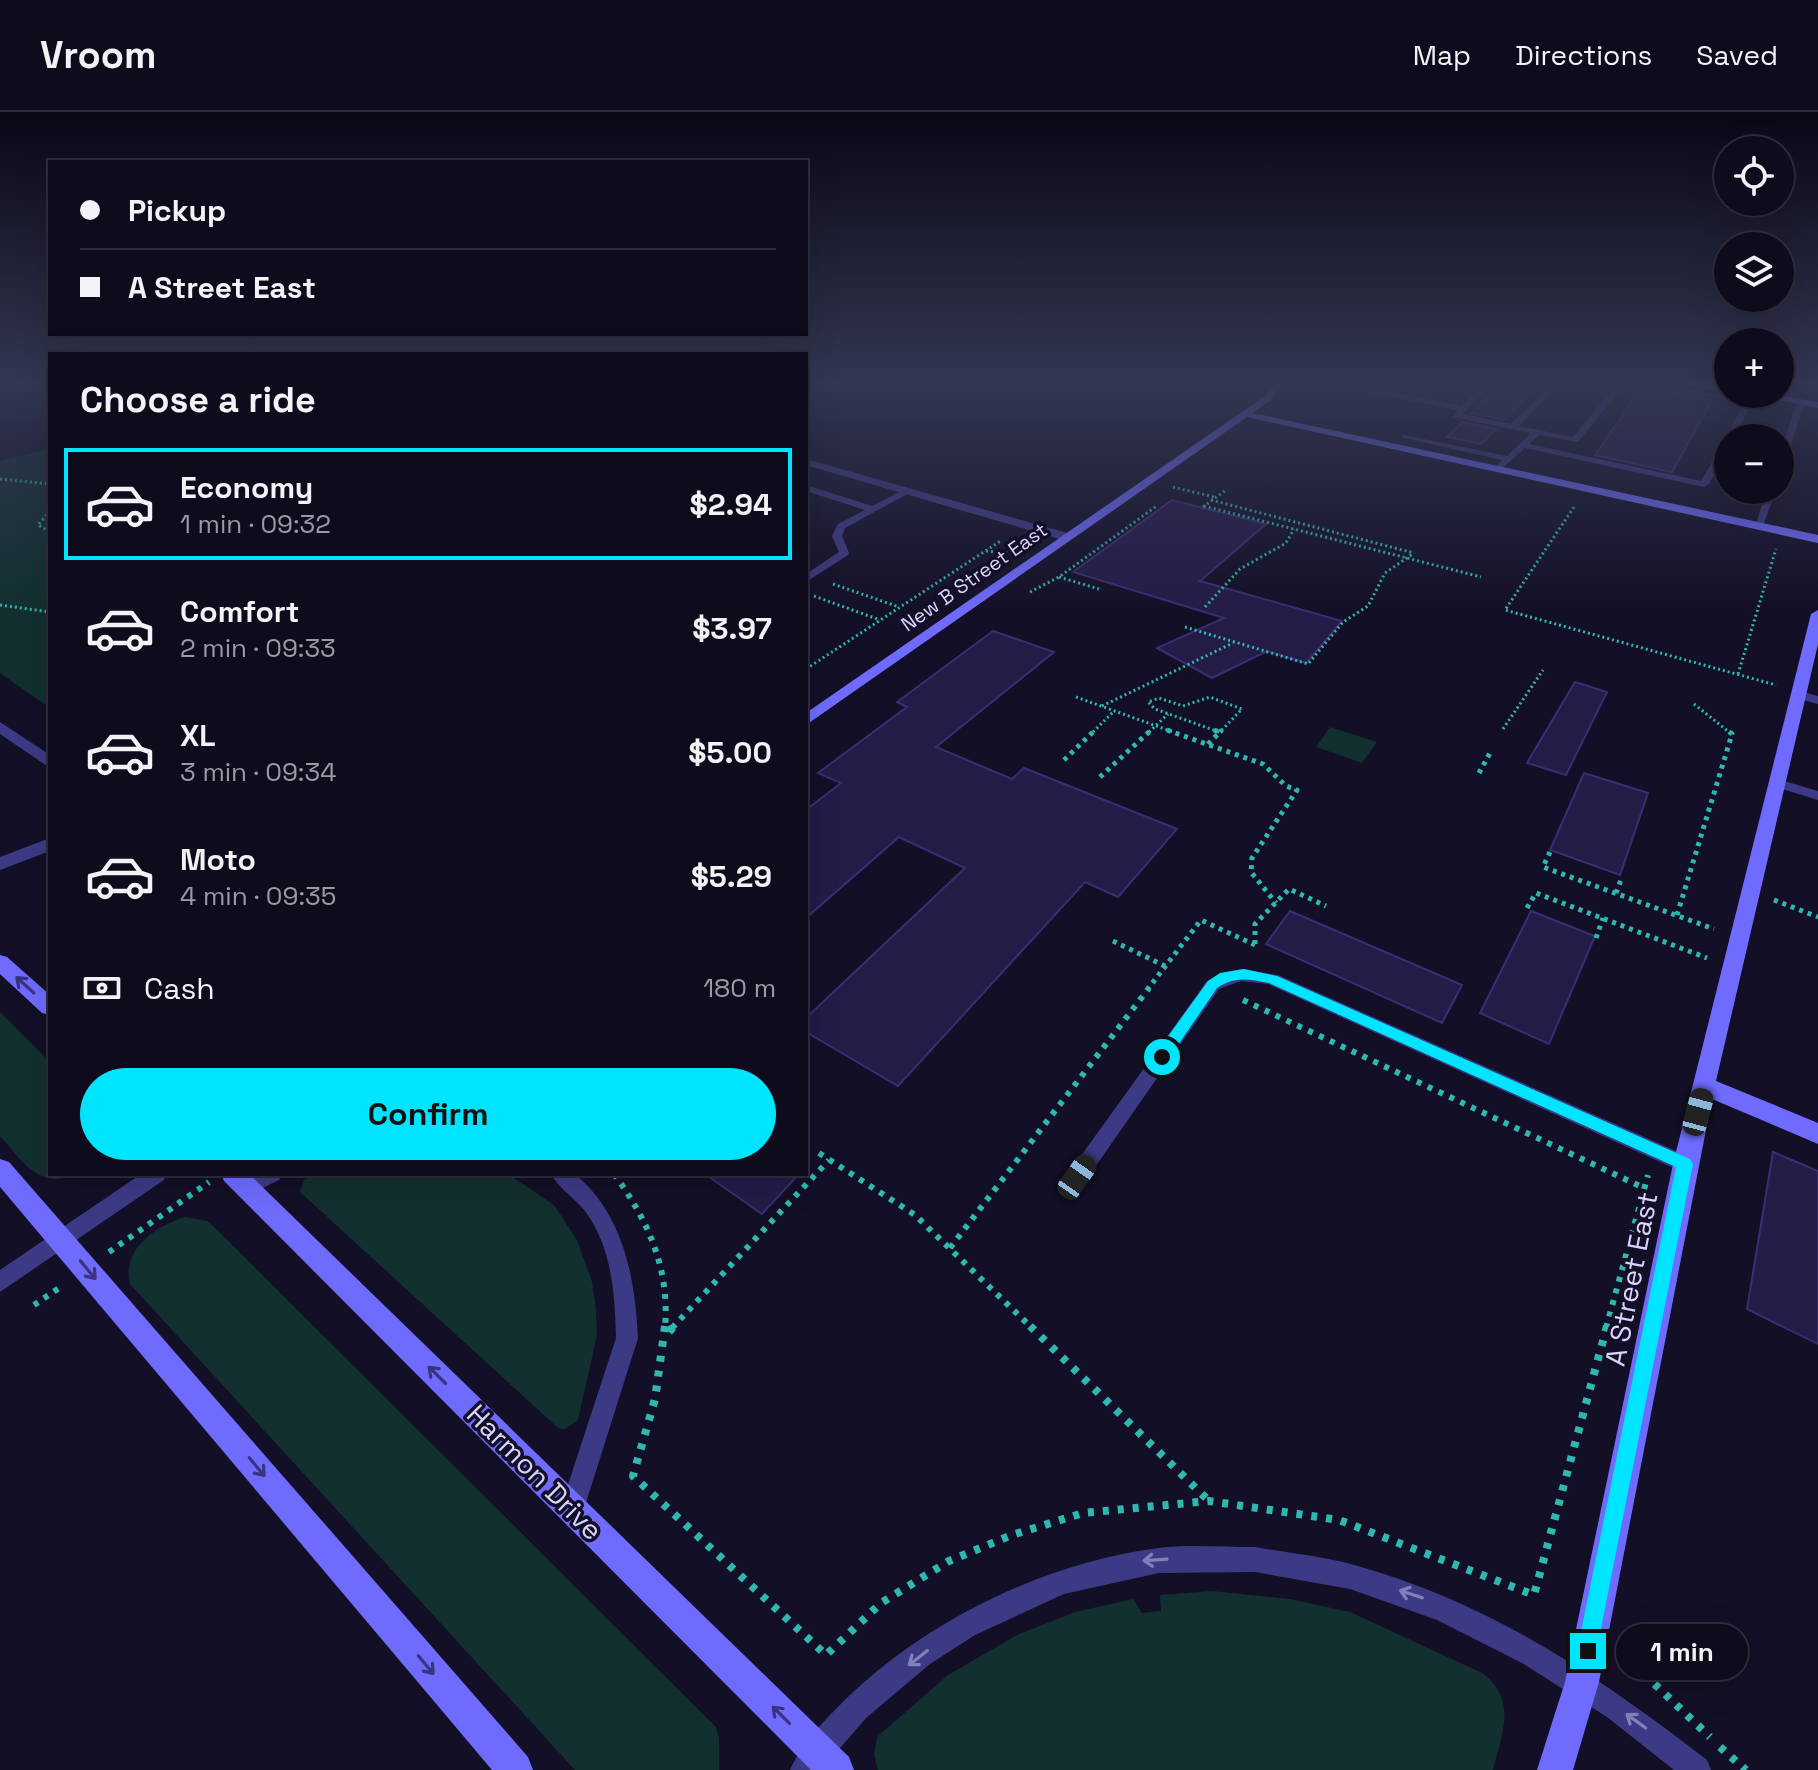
<!DOCTYPE html>
<html lang="en">
<head>
<meta charset="utf-8">
<style>
	body { margin:0; font-family:"Space Grotesk",sans-serif; background:#171425; color:#f1f3f6; height:100vh; display:flex; flex-direction:column; font-size:30px; white-space:nowrap }
	* { box-sizing:border-box; margin:0 }
	p { font-size:26px; color:#9b9ba3 }
	.icon { flex:none; width:44px; height:44px; fill:none; stroke:currentColor; stroke-width:2; stroke-linecap:round; stroke-linejoin:round }
	.map { position:relative; flex:1; overflow:hidden }
	.panel { position:absolute; left:48px; top:240px; width:760px; height:824px; display:flex; flex-direction:column; background:#0e0b1c; border-radius:0px; box-shadow:0 8px 32px #0002,0 0 0 2px #2e2b3b }
	.panel>* { flex:none }
	.top-card { position:absolute; left:48px; top:48px; width:760px; height:176px; border-radius:0px; box-shadow:0 8px 32px #0002,0 0 0 2px #2e2b3b; display:grid; align-content:center; height:176px; padding:0 32px; background:#0e0b1c }
	.controls { position:absolute; left:1714px; top:24px; display:grid; gap:16px }
	.controls a { display:grid; place-items:center; width:80px; height:80px; border-radius:50%; background:#0e0b1c; box-shadow:0 8px 32px #0002,0 0 0 2px #2e2b3b; font-size:40px }
	.end { position:absolute; width:36px; height:36px; margin:-18px; border:10px solid #00e5ff; background:#111; box-shadow:0 0 0 4px #111 }
	.from { border-radius:50% }
	.bubble { position:absolute; height:56px; border-radius:28px; background:#0e0b1c; box-shadow:0 8px 32px #0002,0 0 0 2px #2e2b3b; font-size:26px; font-weight:700; line-height:56px; text-align:center }
	.car { position:absolute; width:24px; height:48px; margin:-24px -12px; border-radius:10px; box-shadow:0 0 6px 2px #0007; background:linear-gradient(#222 24%,#8ab4d8 0 40%,#222 0 76%,#8ab4d8 0 86%,#222 0) }
	.top-card b { display:flex; align-items:center; gap:28px; height:76px; font-size:30px }
	.top-card b+b { border-top:2px solid #2e2b3b }
	.top-card i { width:20px; height:20px; background:#f1f3f6 }
	ul { padding:0; list-style:none }
	li { display:flex; align-items:center; gap:24px; height:112px; margin:0 16px 12px; padding:0 16px; border:4px solid transparent; border-radius:0px }
	li div { flex:1 }
	li b { display:block; font-size:30px }
	li em { font-style:normal; font-weight:700 }
	li.on { border-color:#00e5ff }
	li>.icon { width:72px; height:72px; stroke-width:1.5 }
	h2 { padding:0 32px; font-size:36px; line-height:96px }
	.pay { display:flex; align-items:center; gap:20px; height:88px; padding:0 32px; font-size:30px }
	.pay p { margin-inline-start:auto }
	.action { display:flex; gap:16px; margin-top:auto; padding:16px 32px }
	.action a { flex:1; height:92px; border-radius:48px; background:#00e5ff; color:#111; font-size:32px; font-weight:700; line-height:92px; text-align:center }
	header { display:flex; align-items:center; gap:48px; box-sizing:border-box; height:112px; padding:0 40px; background:#0e0b1c; border-bottom:2px solid #2e2b3b }
	header strong { font-size:38px }
	nav { display:flex; gap:44px; margin-inline-start:auto; font-size:28px }
	.map>svg:first-child { display:block }
	.green { fill:#12302f }
	.building { fill:#241b47; stroke:#3b2d73; stroke-width:2 }
	.lines { fill:none; stroke-linecap:round; stroke-linejoin:round }
	.path-far3 { stroke:#2fb8b0; stroke-width:3; stroke-dasharray:2 3; stroke-linecap:butt }
	.path-far2 { stroke:#2fb8b0; stroke-width:5; stroke-dasharray:4 5; stroke-linecap:butt }
	.path-far1 { stroke:#2fb8b0; stroke-width:6; stroke-dasharray:5 7; stroke-linecap:butt }
	.path { stroke:#2fb8b0; stroke-width:8; stroke-dasharray:6 9; stroke-linecap:butt }
	.lane { fill:#3d3a85; fill-rule:evenodd }
	.street { fill:#3d3a85; fill-rule:evenodd }
	.secondary { fill:#6f6bff; fill-rule:evenodd }
	.oneway { stroke:#38347d }
	.oneway2 { stroke:#837fbc }
	.route { fill:#00e5ff }
	.labels { text-anchor:middle; stroke-width:7; stroke-linejoin:round; paint-order:stroke }
	.far-street-label { font-size:20px; fill:#d9d4ff; stroke:#130f26 }
	.near-street-label { font-size:28px; fill:#d9d4ff; stroke:#130f26 }
</style>
</head>
<body>
<header>
<strong>Vroom</strong>
<nav><a>Map</a><a>Directions</a><a>Saved</a></nav>
</header>
<div class="map">
<svg width="1818" height="1658" viewBox="0 0 1818 1658">
	<rect width="100%" height="100%" fill="#130f26"/>
	<g class="green">
		<path d="M50,337V596L0,561V349Z"/>
		<path d="M1330,615L1377,630L1362,651L1316,635Z"/>
		<path d="M0,900L50,950V1062H75C40,1079 21,1048 0,1024Z"/>
		<path d="M318,1062H508L554,1093L577,1128L592,1170L596,1197L597,1223L578,1308L565,1317L558,1316L300,1080L304,1068Z"/>
		<path d="M185,1105L208,1109L716,1615L719,1626V1658H575L130,1172C121,1137 156,1114 185,1105Z"/>
		<path d="M1212,1479L1290,1487L1350,1500L1482,1561C1518,1587 1502,1621 1493,1658H878L874,1643L877,1625L948,1563L1017,1523L1075,1500L1133,1487L1142,1501L1161,1499L1160,1483Z"/>
	</g>
	<g class="building">
		<path d="M1503,270H1540L1504,308L1471,301Z"/>
		<path d="M1643,274L1712,288L1672,360L1595,343Z"/>
		<path d="M1462,310L1496,317L1481,332L1447,325Z"/>
		<path d="M1172,388L1266,412L1200,469L1342,509L1306,551L1267,539L1212,566L1157,536L1224,506L1073,460Z"/>
		<path d="M993,519L1054,540L936,635L1012,667L1024,656L1177,717L1118,785L1085,770L898,974L806,920V906L965,756L899,725L806,806V698L841,671L818,661L907,595L897,590Z"/>
		<path d="M1575,570L1607,580L1566,663L1527,651Z"/>
		<path d="M1584,661L1648,681L1620,763L1550,738Z"/>
		<path d="M1290,799L1462,873L1442,911L1266,832Z"/>
		<path d="M1531,799L1595,824L1549,932L1480,901Z"/>
		<path d="M1773,1040L1818,1059V1232L1747,1197Z"/>
		<path d="M705,1062H799L762,1102Z"/>
	</g>
	<g class="lines">
		<g class="path-far3">
			<path d="M0,367L50,372"/>
			<path d="M1173,375L1214,385"/>
			<path d="M1211,388L1414,441"/>
			<path d="M1204,394L1481,465"/>
			<path d="M1203,395L1226,378"/>
			<path d="M1574,395L1505,498L1776,573"/>
			<path d="M50,399L38,413L50,420"/>
			<path d="M986,439L1008,441"/>
			<path d="M1059,465L1099,477"/>
			<path d="M833,472L899,495"/>
			<path d="M1030,480L1059,465L1158,393"/>
			<path d="M814,484L880,508"/>
			<path d="M0,493L50,500"/>
			<path d="M1205,495L1240,457L1286,431L1294,417"/>
			<path d="M1185,515L1308,552L1343,510L1368,494L1385,461L1414,441"/>
			<path d="M806,557L1002,428"/>
			<path d="M1738,562L1776,437"/>
			<path d="M1076,585L1173,620"/>
			<path d="M1694,592L1729,620"/>
			<path d="M1102,594L1233,531"/>
			<path d="M1503,617L1543,558"/>
			<path d="M1093,620L1114,599"/>
			<path d="M1149,620L1168,602"/>
			<path d="M1219,620L1155,597L1148,590L1159,586L1183,594L1210,585L1242,597L1220,620"/>
		</g>
		<g class="path-far2">
			<path d="M1167,618L1263,652L1286,674L1297,678L1252,746L1251,760L1276,791"/>
			<path d="M1214,618L1220,620"/>
			<path d="M1220,620L1222,618"/>
			<path d="M1208,632L1220,620"/>
			<path d="M1064,648L1095,618"/>
			<path d="M1479,661L1491,639"/>
			<path d="M1100,665L1151,618"/>
			<path d="M1550,740L1543,755L1714,817"/>
			<path d="M1616,781L1622,765"/>
			<path d="M1774,788L1818,805"/>
			<path d="M1527,796L1536,781L1707,846"/>
			<path d="M1677,803L1732,622L1727,618"/>
			<path d="M1596,826L1603,806"/>
			<path d="M1113,829L1165,854"/>
			<path d="M1255,832V812L1289,777L1326,794"/>
			<path d="M1147,878L1201,808L1255,833"/>
		</g>
		<g class="path-far1">
			<path d="M1243,888L1644,1076"/>
			<path d="M819,1041L915,1103L1032,1216"/>
			<path d="M614,1062C648,1108 670,1157 665,1216"/>
			<path d="M950,1136L1149,876"/>
			<path d="M109,1140L209,1070"/>
			<path d="M34,1193L62,1174"/>
			<path d="M672,1216L829,1048"/>
			<path d="M1606,1216L1648,1063"/>
		</g>
		<g class="path">
			<path d="M665,1214L655,1287L633,1364L826,1543L881,1491L949,1449L1012,1423L1083,1401L1209,1389L1339,1408L1534,1483L1607,1214"/>
			<path d="M1030,1214L1209,1389"/>
			<path d="M669,1220L674,1214"/>
			<path d="M1622,1541L1710,1625"/>
			<path d="M1720,1635L1746,1658"/>
		</g>
		<g class="lane">
			<path d="M1342,270L1461,294L1486,270H1495L1462,302L1511,312L1552,272L1548,270H1560L1519,314L1573,325L1619,270H1627L1578,330L1539,323L1529,332L1701,369L1720,336L1727,338L1709,372L1704,375L1525,336L1498,360L1494,357L1502,348L1400,325L1404,323L1507,344L1531,321L1453,305L1457,298L1340,275Z"/>
			<path d="M1636,270H1654L1753,289L1739,316L1735,318L1731,316L1744,291Z"/>
			<path d="M1801,289L1805,291L1784,352L1780,355V340L1797,291Z"/>
			<path d="M806,373L872,394L905,377L913,379L845,416L842,424L849,441L848,443L806,470V462L839,440L832,424L838,412L865,398L806,379Z"/>
			<path d="M1766,378H1776L1763,414L1755,416Z"/>
			<path d="M1799,579L1818,584V592L1795,586V580Z"/>
			<path d="M1777,667L1818,679V688L1772,674V668Z"/>
			<path d="M1241,857L1278,863L1692,1046L1695,1052L1692,1058L1685,1060L1678,1058L1268,872L1241,869L1219,877L1084,1071L1077,1073L1070,1071L1067,1065L1070,1059L1207,869L1222,861Z"/>
			<path d="M141,1062H167L164,1068L0,1180V1158Z"/>
			<path d="M251,1062H282L279,1068C267,1073 251,1085 238,1080L235,1074L238,1068Z"/>
			<path d="M551,1062H575C624,1103 635,1166 638,1226L584,1397L581,1406L572,1409L563,1406L560,1397L616,1226C615,1183 612,1135 585,1099C575,1086 558,1076 551,1062Z"/>
			<path d="M1255,1435C1287,1441 1320,1444 1351,1452C1489,1490 1596,1562 1707,1648L1711,1658H1674L1607,1605L1522,1551L1437,1508L1350,1477L1255,1460L1159,1461L1064,1482L975,1523L930,1552L866,1606L821,1658H790C800,1634 819,1614 837,1596C919,1512 1042,1451 1158,1436C1189,1432 1223,1435 1255,1435Z"/>
		</g>
		<g class="street">
			<path d="M806,347L1071,422L1073,425L1063,428L806,353Z"/>
			<path d="M0,610L50,643V656L0,622Z"/>
			<path d="M50,726V739L0,758V745Z"/>
		</g>
		<g class="secondary">
			<path d="M1275,270H1284L1271,288L1253,301L1818,423V431L1247,305L806,613V601L1265,284Z"/>
			<path d="M1681,270L1728,275V281L1685,273Z"/>
			<path d="M1748,282H1770L1818,290V296Z"/>
			<path d="M1818,498V532L1716,969L1818,1011V1032L1712,987L1599,1570L1573,1658H1537L1565,1570L1673,1052L1811,502Z"/>
			<path d="M0,843L7,845L50,883V903L42,901L0,862Z"/>
			<path d="M0,1047L9,1050L528,1645L533,1658H492L0,1075Z"/>
			<path d="M221,1062H249L849,1645L854,1658H811L224,1069Z"/>
		</g>
	</g>
	<defs><path id="oneway-shaft" d="M-6 0H5M1.5-3L5.5 0L1.5 3" fill="none" stroke-width="1.6" stroke-linecap="round" stroke-linejoin="round" transform="scale(2)"/></defs>
	<g class="oneway">
		<use href="#oneway-shaft" transform="translate(25 873) rotate(-138)"/>
		<use href="#oneway-shaft" transform="translate(88 1158) rotate(50)"/>
		<use href="#oneway-shaft" transform="translate(437 1263) rotate(-135)"/>
		<use href="#oneway-shaft" transform="translate(257 1355) rotate(50)"/>
		<use href="#oneway-shaft" transform="translate(426 1553) rotate(50)"/>
		<use href="#oneway-shaft" transform="translate(781 1603) rotate(-135)"/>
	</g>
	<g class="oneway2">
		<use href="#oneway-shaft" transform="translate(1155 1448) rotate(176)"/>
		<use href="#oneway-shaft" transform="translate(1411 1482) rotate(-162)"/>
		<use href="#oneway-shaft" transform="translate(918 1546) rotate(142)"/>
		<use href="#oneway-shaft" transform="translate(1636 1609) rotate(-144)"/>
	</g>
	<linearGradient id="sky" x2="0" y2="1"><stop stop-color="#0a0815"/><stop offset="0.54" stop-color="#333752"/><stop offset="1" stop-color="#333752" stop-opacity="0"/></linearGradient>
	<rect width="1818" height="502" fill="url(#sky)"/>
	<path class="route" d="M1244,857L1277,864L1690,1047L1693,1052L1595,1547L1588,1550L1580,1547L1577,1539L1676,1055L1269,871C1249,867 1235,864 1217,876L1167,949H1156V941L1208,869L1220,861Z"/>
	<g class="labels">
		<g class="far-street-label">
			<text transform="translate(974 465) rotate(-35)" y="7">New B Street East</text>
		</g>
		<g class="near-street-label">
			<text transform="translate(1631 1167) rotate(-79)" y="10">A Street East</text>
			<text transform="translate(535 1360) rotate(45)" y="10">Harmon Drive</text>
		</g>
	</g>
</svg>
<div class="controls">
<a><svg class="icon" aria-label="locate" viewBox="0 0 24 24"><circle cx="12" cy="12" r="6"/><path d="M12 2v4M12 18v4M2 12h4M18 12h4"/></svg></a>
<a><svg class="icon" aria-label="layers" viewBox="0 0 24 24"><path d="M12 4l9 5-9 5-9-5zM3 14l9 5 9-5"/></svg></a>
<a>+</a>
<a>−</a>
</div>
<i class="end from" style="left:1162px;top:945px"></i>
<i class="end" style="left:1588px;top:1539px"></i>
<div class="bubble" style="left:1616px;top:1512px;width:132px">1 min</div>
<i class="car" style="left:1698px;top:1000px;rotate:15deg"></i>
<i class="car" style="left:1077px;top:1065px;rotate:35deg"></i>
<div class="top-card">
<b><i class="from"></i>Pickup</b>
<b><i></i>A Street East</b>
</div>
<section class="panel">
<h2>Choose a ride</h2>
<ul>
<li class="on"><svg class="icon" aria-label="car" viewBox="0 0 24 24"><path d="M5 17H2v-5l4-1 3-4h7l3 4 3 1v5h-3M9 17h6M6 11h13"/><circle cx="7" cy="17" r="2"/><circle cx="17" cy="17" r="2"/></svg><div><b>Economy</b><p>1 min · 09:32</p></div><em>$2.94</em></li>
<li><svg class="icon" aria-label="car" viewBox="0 0 24 24"><path d="M5 17H2v-5l4-1 3-4h7l3 4 3 1v5h-3M9 17h6M6 11h13"/><circle cx="7" cy="17" r="2"/><circle cx="17" cy="17" r="2"/></svg><div><b>Comfort</b><p>2 min · 09:33</p></div><em>$3.97</em></li>
<li><svg class="icon" aria-label="car" viewBox="0 0 24 24"><path d="M5 17H2v-5l4-1 3-4h7l3 4 3 1v5h-3M9 17h6M6 11h13"/><circle cx="7" cy="17" r="2"/><circle cx="17" cy="17" r="2"/></svg><div><b>XL</b><p>3 min · 09:34</p></div><em>$5.00</em></li>
<li><svg class="icon" aria-label="car" viewBox="0 0 24 24"><path d="M5 17H2v-5l4-1 3-4h7l3 4 3 1v5h-3M9 17h6M6 11h13"/><circle cx="7" cy="17" r="2"/><circle cx="17" cy="17" r="2"/></svg><div><b>Moto</b><p>4 min · 09:35</p></div><em>$5.29</em></li>
</ul>
<div class="pay"><svg class="icon" aria-label="cash" viewBox="0 0 24 24"><path d="M3 7h18v10H3z"/><circle cx="12" cy="12" r="2"/></svg>Cash<p>180 m</p></div>
<div class="action"><a>Confirm</a></div>
</section>
</div>
</body>
</html>
